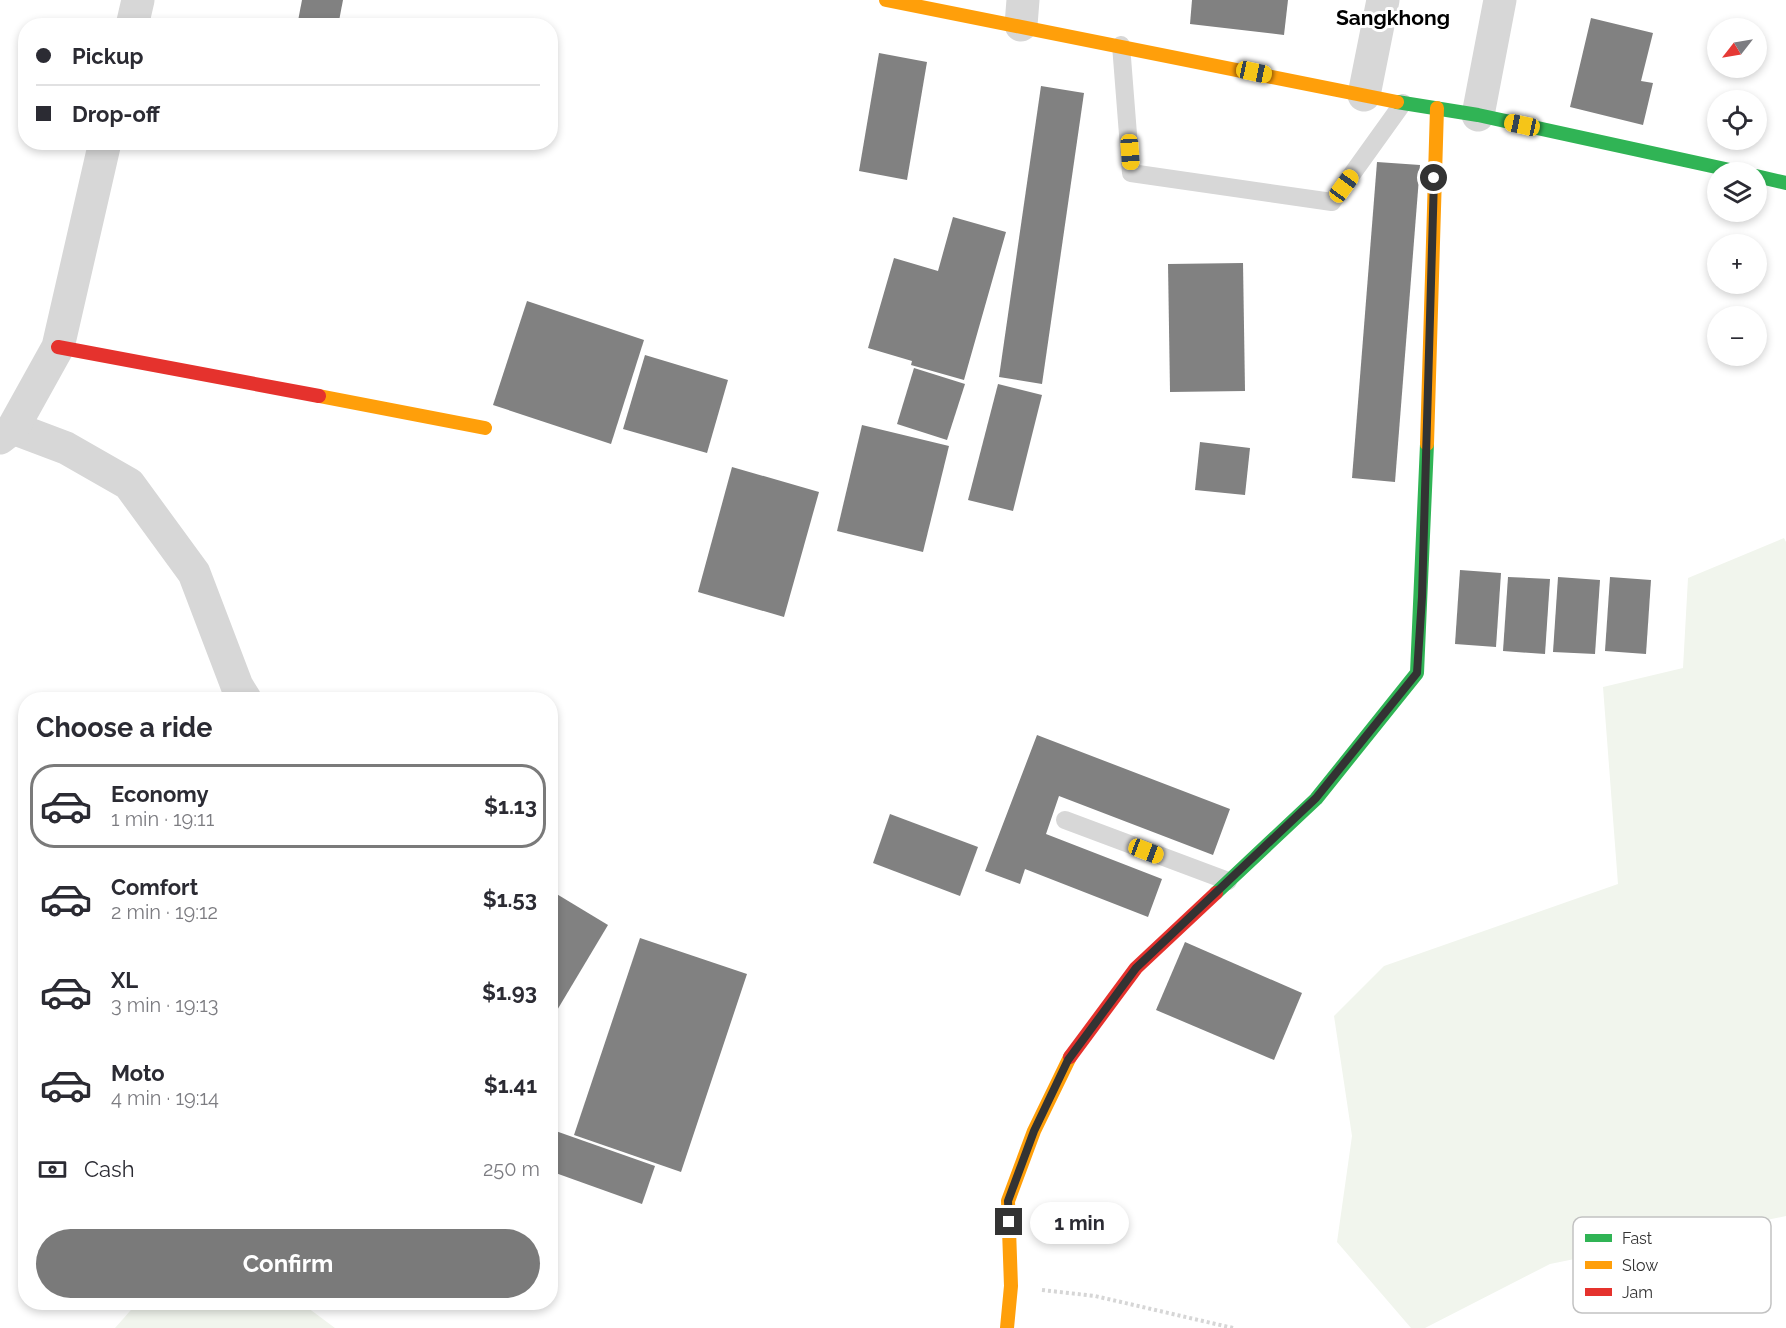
<!DOCTYPE html>
<html lang="en">
<head>
<meta charset="utf-8">
<style>
	body { margin:0; font-family:Raleway,sans-serif; background:#f7f7f7; color:#2b2b33; height:100vh; display:flex; flex-direction:column; font-size:22px; white-space:nowrap }
	* { box-sizing:border-box; margin:0 }
	p { font-size:20px; color:#7c7c81 }
	.icon { flex:none; width:33px; height:33px; fill:none; stroke:currentColor; stroke-width:2; stroke-linecap:round; stroke-linejoin:round }
	.map { position:relative; flex:1; overflow:hidden }
	.details { position:absolute; left:18px; top:692px; width:540px; height:618px; display:flex; flex-direction:column; background:#fff; border-radius:24px; box-shadow:0 3px 9px #0003 }
	.details>* { flex:none }
	.guide { position:absolute; left:18px; top:18px; width:540px; height:132px; border-radius:24px; box-shadow:0 3px 9px #0003; display:grid; align-content:center; height:132px; padding:0 18px; background:#fff }
	.needle { width:39px; rotate:239deg }
	.controls { position:absolute; left:1707px; top:18px; display:grid; gap:12px }
	.controls a { display:grid; place-items:center; width:60px; height:60px; border-radius:50%; background:#fff; box-shadow:0 3px 9px #0003; font-size:30px }
	.end { position:absolute; width:27px; height:27px; margin:-14px; border:8px solid #333; background:#fff; box-shadow:0 0 0 3px #fff }
	.from { border-radius:50% }
	.bubble { position:absolute; height:42px; border-radius:21px; background:#fff; box-shadow:0 3px 9px #0003; font-size:20px; font-weight:700; line-height:42px; text-align:center }
	.car { position:absolute; width:18px; height:36px; margin:-18px -9px; border-radius:8px; box-shadow:0 0 4px 2px #0007; background:linear-gradient(#f5c518 24%,#345 0 40%,#f5c518 0 76%,#345 0 86%,#f5c518 0) }
	.guide b { display:flex; align-items:center; gap:21px; height:57px; font-size:22px }
	.guide b+b { border-top:2px solid #e1e1e2 }
	.guide i { width:15px; height:15px; background:#2b2b33 }
	ul { padding:0; list-style:none }
	li { display:flex; align-items:center; gap:18px; height:84px; margin:0 12px 9px; padding:0 6px; border:3px solid transparent; border-radius:24px }
	li div { flex:1 }
	li b { display:block; font-size:22px }
	li em { font-style:normal; font-weight:700 }
	li.active { border-color:#7a7a7a }
	li>.icon { width:54px; height:54px; stroke-width:1.5 }
	h2 { padding:0 18px; font-size:27px; line-height:72px }
	.pay { display:flex; align-items:center; gap:15px; height:66px; padding:0 18px; font-size:22px }
	.pay p { margin-inline-start:auto }
	.action { display:flex; gap:12px; margin-top:auto; padding:12px 18px }
	.action a { flex:1; height:69px; border-radius:36px; background:#7a7a7a; color:#fff; font-size:24px; font-weight:700; line-height:69px; text-align:center }
	.map>svg:first-child { display:block }
	.green { fill:#f1f5ed }
	.building { fill:#818181 }
	.lines { fill:none; stroke-linecap:round; stroke-linejoin:round }
	.path { stroke:#d6d6d6; stroke-width:4; stroke-dasharray:3 3; stroke-linecap:butt }
	.lane { stroke:#d7d7d7; stroke-width:18 }
	.street { stroke:#d7d7d7; stroke-width:33 }
	.fast { stroke:#30b455; stroke-width:14 }
	.slow { stroke:#ff9f0a; stroke-width:14 }
	.jam { stroke:#e5322d; stroke-width:14 }
	.route { stroke:#333; stroke-width:8 }
	.labels { text-anchor:middle; stroke-width:6; stroke-linejoin:round; paint-order:stroke }
	.quarter-label { font-size:21px; font-weight:bold; fill:#000; stroke:#fff }
	.key { fill:#fff; stroke:#c2c2c2; stroke-width:1.5 }
	.key-label { font-size:16px; fill:#333 }
</style>
</head>
<body>
<div class="map">
<svg width="1786" height="1328" viewBox="0 0 1786 1328">
	<rect width="100%" height="100%" fill="#fff"/>
	<g class="green">
		<path d="M1784,538L1786,542V1216L1550,1264L1425,1328H1411L1337,1242L1352,1136L1334,1016L1384,966L1618,884L1603,687L1683,668L1688,578Z"/>
		<path d="M138,1302H300L335,1328H115Z"/>
	</g>
	<g class="building">
		<path d="M302,0H343L338,26H297Z"/>
		<path d="M1192,0H1288L1284,35L1190,24Z"/>
		<path d="M1591,18L1653,33L1641,81L1653,83L1643,125L1570,107Z"/>
		<path d="M879,53L927,62L907,180L859,171Z"/>
		<path d="M1041,86L1084,93L1042,384L999,377Z"/>
		<path d="M1377,162L1420,165L1395,482L1352,478Z"/>
		<path d="M953,217L1006,232L964,380L911,365L912,361L868,348L894,258L938,271Z"/>
		<path d="M1243,263L1245,391L1170,392L1168,264Z"/>
		<path d="M527,301L644,340L611,444L493,405Z"/>
		<path d="M645,355L728,380L707,453L623,429Z"/>
		<path d="M914,368L965,384L947,440L897,424Z"/>
		<path d="M998,384L1042,395L1013,511L968,500Z"/>
		<path d="M862,425L949,446L923,552L837,531Z"/>
		<path d="M1200,442L1250,448L1245,495L1195,490Z"/>
		<path d="M732,467L819,492L784,617L698,592Z"/>
		<path d="M1460,570L1501,573L1496,647L1455,644Z"/>
		<path d="M1508,577L1550,579L1545,654L1503,651Z"/>
		<path d="M1558,577L1600,580L1595,654L1553,652Z"/>
		<path d="M1610,577L1651,580L1646,654L1605,651Z"/>
		<path d="M1037,735L1230,809L1213,855L1059,796L1046,834L1162,879L1148,917L1025,869L1020,884L985,871Z"/>
		<path d="M890,814L978,847L960,896L873,863Z"/>
		<path d="M550,890L608,925L550,1022Z"/>
		<path d="M640,938L747,974L681,1172L574,1135Z"/>
		<path d="M1185,942L1302,993L1274,1060L1156,1010Z"/>
		<path d="M550,1129L655,1166L642,1204L550,1171Z"/>
	</g>
	<g class="lines">
		<path class="path" d="M1042,1290L1095,1296L1233,1328"/>
		<g class="lane">
			<path d="M1121,45L1131,173L1332,202L1403,103"/>
			<path d="M1065,820L1228,881"/>
		</g>
		<g class="street">
			<path d="M1021,25L1023,0"/>
			<path d="M132,26L138,0"/>
			<path d="M1364,95L1383,0"/>
			<path d="M1478,115L1500,0"/>
			<path d="M13,428L66,448L129,484L194,573L237,686L245,699"/>
			<path d="M0,438L13,428L58,347L105,142"/>
		</g>
		<g class="fast">
			<path d="M1397,102L1478,115L1739,172"/>
			<path d="M1756,176L1786,183"/>
			<path d="M1216,893L1316,799L1417,673L1427,444"/>
		</g>
		<g class="slow">
			<path d="M886,0L1397,102"/>
			<path d="M319,396L485,428"/>
			<path d="M1427,444L1437,108"/>
			<path d="M1007,1328L1011,1286L1008,1201L1034,1131L1070,1057"/>
		</g>
		<g class="jam">
			<path d="M58,347L319,396"/>
			<path d="M1070,1057L1136,968L1216,893"/>
		</g>
	</g>
	<g class="lines">
		<path class="route" d="M1009,1222L1008,1201L1034,1131L1068,1060L1136,968L1316,798L1417,673L1422,597L1434,178"/>
	</g>
	<g class="labels">
		<g class="quarter-label">
			<text x="1393" y="25">Sangkhong</text>
		</g>
	</g>
	<rect x="1573" y="1217" width="198" height="96" rx="9" class="key"/>
	<rect x="1585" y="1234" width="27" height="8" fill="#30b455"/>
	<rect x="1585" y="1261" width="27" height="8" fill="#ff9f0a"/>
	<rect x="1585" y="1288" width="27" height="8" fill="#e5322d"/>
	<g class="key-label">
		<text x="1622" y="1244">Fast</text>
		<text x="1622" y="1271">Slow</text>
		<text x="1622" y="1298">Jam</text>
	</g>
</svg>
<div class="controls">
<a><svg class="needle" viewBox="-14 -14 28 28"><path d="M0-13l5 13h-10z" fill="#e53935"/><path d="M0 13l5-13h-10z" fill="#7c7c81"/></svg></a>
<a><svg class="icon" aria-label="locate" viewBox="0 0 24 24"><circle cx="12" cy="12" r="6"/><path d="M12 2v4M12 18v4M2 12h4M18 12h4"/></svg></a>
<a><svg class="icon" aria-label="layers" viewBox="0 0 24 24"><path d="M12 4l9 5-9 5-9-5zM3 14l9 5 9-5"/></svg></a>
<a>+</a>
<a>−</a>
</div>
<i class="end from" style="left:1434px;top:178px"></i>
<i class="end" style="left:1009px;top:1222px"></i>
<div class="bubble" style="left:1030px;top:1202px;width:99px">1 min</div>
<i class="car" style="left:1254px;top:72px;rotate:102deg"></i>
<i class="car" style="left:1522px;top:125px;rotate:282deg"></i>
<i class="car" style="left:1130px;top:152px;rotate:176deg"></i>
<i class="car" style="left:1344px;top:186px;rotate:36deg"></i>
<i class="car" style="left:1146px;top:851px;rotate:111deg"></i>
<div class="guide">
<b><i class="from"></i>Pickup</b>
<b><i></i>Drop-off</b>
</div>
<section class="details">
<h2>Choose a ride</h2>
<ul>
<li class="active"><svg class="icon" aria-label="car" viewBox="0 0 24 24"><path d="M5 17H2v-5l4-1 3-4h7l3 4 3 1v5h-3M9 17h6M6 11h13"/><circle cx="7" cy="17" r="2"/><circle cx="17" cy="17" r="2"/></svg><div><b>Economy</b><p>1 min · 19:11</p></div><em>$1.13</em></li>
<li><svg class="icon" aria-label="car" viewBox="0 0 24 24"><path d="M5 17H2v-5l4-1 3-4h7l3 4 3 1v5h-3M9 17h6M6 11h13"/><circle cx="7" cy="17" r="2"/><circle cx="17" cy="17" r="2"/></svg><div><b>Comfort</b><p>2 min · 19:12</p></div><em>$1.53</em></li>
<li><svg class="icon" aria-label="car" viewBox="0 0 24 24"><path d="M5 17H2v-5l4-1 3-4h7l3 4 3 1v5h-3M9 17h6M6 11h13"/><circle cx="7" cy="17" r="2"/><circle cx="17" cy="17" r="2"/></svg><div><b>XL</b><p>3 min · 19:13</p></div><em>$1.93</em></li>
<li><svg class="icon" aria-label="car" viewBox="0 0 24 24"><path d="M5 17H2v-5l4-1 3-4h7l3 4 3 1v5h-3M9 17h6M6 11h13"/><circle cx="7" cy="17" r="2"/><circle cx="17" cy="17" r="2"/></svg><div><b>Moto</b><p>4 min · 19:14</p></div><em>$1.41</em></li>
</ul>
<div class="pay"><svg class="icon" aria-label="cash" viewBox="0 0 24 24"><path d="M3 7h18v10H3z"/><circle cx="12" cy="12" r="2"/></svg>Cash<p>250 m</p></div>
<div class="action"><a>Confirm</a></div>
</section>
</div>
</body>
</html>
